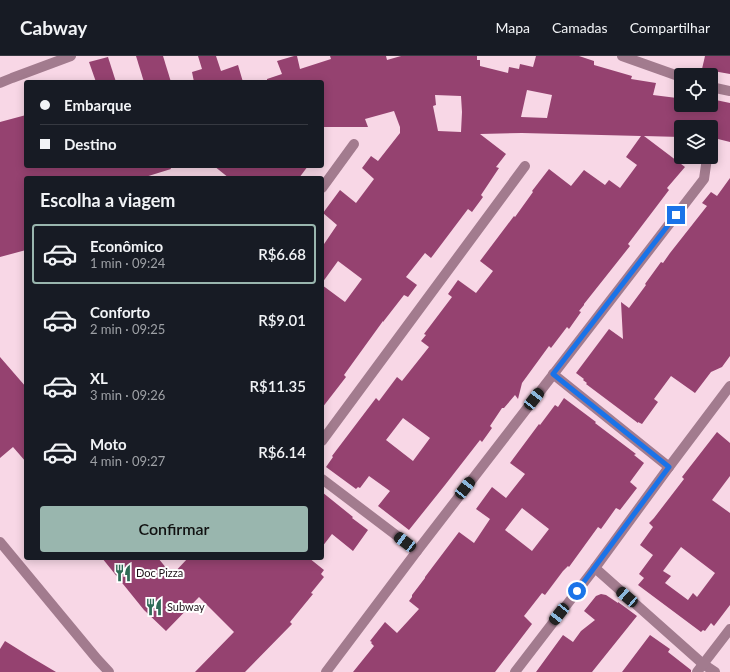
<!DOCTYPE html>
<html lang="pt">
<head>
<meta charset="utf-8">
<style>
	body { margin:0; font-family:Lato,sans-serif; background:#242831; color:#f1f3f6; height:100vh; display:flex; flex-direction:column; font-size:15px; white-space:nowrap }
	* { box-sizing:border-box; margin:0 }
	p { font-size:13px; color:#9ea1a6 }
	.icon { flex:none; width:22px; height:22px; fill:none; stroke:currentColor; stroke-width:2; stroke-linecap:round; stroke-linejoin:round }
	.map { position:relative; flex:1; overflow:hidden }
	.panel { position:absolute; left:24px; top:120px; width:300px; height:384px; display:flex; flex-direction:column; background:#171b24; border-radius:4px; box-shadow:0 2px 10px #0003 }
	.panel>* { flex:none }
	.guide { position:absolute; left:24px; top:24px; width:300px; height:88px; border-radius:4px; box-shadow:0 2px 10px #0003; display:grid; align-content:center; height:88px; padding:0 16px; background:#171b24 }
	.controls { position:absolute; left:674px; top:12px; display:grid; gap:8px }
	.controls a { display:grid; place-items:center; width:44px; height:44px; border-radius:4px; background:#171b24; box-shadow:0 2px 10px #0003; font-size:20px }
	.end { position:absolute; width:18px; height:18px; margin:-9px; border:5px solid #1a73e8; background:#fff; box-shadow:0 0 0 2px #fff }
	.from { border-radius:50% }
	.car { position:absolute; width:12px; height:24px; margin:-12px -6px; border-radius:5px; box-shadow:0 0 3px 1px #0007; background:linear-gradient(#222 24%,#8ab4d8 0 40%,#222 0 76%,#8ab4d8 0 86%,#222 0) }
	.guide b { display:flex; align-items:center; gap:14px; height:38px; font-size:15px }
	.guide b+b { border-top:1px solid #363941 }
	.guide i { width:10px; height:10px; background:#f1f3f6 }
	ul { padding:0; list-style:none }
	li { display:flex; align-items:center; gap:12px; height:60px; margin:0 8px 6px; padding:0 8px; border:2px solid transparent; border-radius:4px }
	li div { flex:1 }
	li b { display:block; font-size:15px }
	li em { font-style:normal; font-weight:600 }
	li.current { border-color:#99b6ae }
	li>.icon { width:36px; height:36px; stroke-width:1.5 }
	h2 { padding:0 16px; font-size:18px; line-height:48px }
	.action { display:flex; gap:8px; margin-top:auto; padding:8px 16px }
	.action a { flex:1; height:46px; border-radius:4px; background:#99b6ae; color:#111; font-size:16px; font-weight:600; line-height:46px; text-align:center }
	header { display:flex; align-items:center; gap:24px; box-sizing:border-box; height:56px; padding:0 20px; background:#171b24; border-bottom:1px solid #363941 }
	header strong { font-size:19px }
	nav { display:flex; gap:22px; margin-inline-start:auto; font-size:14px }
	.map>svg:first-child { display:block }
	.building { fill:#954270; fill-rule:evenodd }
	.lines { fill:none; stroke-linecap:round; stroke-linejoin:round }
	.minor { stroke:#a27b8e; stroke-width:10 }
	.route { stroke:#1a73e8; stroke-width:5 }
	.labels { text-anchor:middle; stroke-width:4; stroke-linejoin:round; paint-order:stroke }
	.poi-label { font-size:11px; fill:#1d1218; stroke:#fff; text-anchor:start }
</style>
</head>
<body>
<header>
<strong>Cabway</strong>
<nav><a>Mapa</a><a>Camadas</a><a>Compartilhar</a></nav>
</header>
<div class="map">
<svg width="730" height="616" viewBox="0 0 730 616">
	<rect width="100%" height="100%" fill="#f8d7e6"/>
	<g class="building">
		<path d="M136,0H163L171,26H144Z"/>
		<path d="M198,0H216L221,15L238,9L243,26H194L192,16L202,13Z"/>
		<path d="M294,0H297L300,13L331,3L330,0H386L387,4L401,0H477V4H480V10L508,17L509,11L519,13L520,8L533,11L536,0H579L594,5V9L632,20L631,23L656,27L653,39L677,42V49H711V43L730,47V86L714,82V81L711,80V71H681V81L644,80L685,111L667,132L669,134L628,188L630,190L584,248V249L579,255L581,256L569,273L567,271L551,292L549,290L522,327L518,343L515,339L504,352H502L490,370L492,372L482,386L480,384L445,429L409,474L378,450L390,435L369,420L360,432L358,431L356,433L326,411L333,401L332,400L376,342L379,345L397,321L402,325L429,291L421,285L426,279L424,278L452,241L448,238L458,224L476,237L493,215L480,205L514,160L515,161L533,136L532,135L549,113L571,130L584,114L605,129L609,124L620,132L637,109L626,101L641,80L522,77L480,78L506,98L496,111L499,112L481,139L483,141L472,156L468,153L431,202L425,197L406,221L417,229L408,241L404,239L383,266V265L344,319L346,321L322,352V229L345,246L362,223L338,205L322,227V191L337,169L323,157L340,134L356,147L374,123L362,112L371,100L378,105L400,77V71L394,55L365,63L368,71H322V26H267V23L282,18L277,5ZM527,34L552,39L547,62L521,61ZM435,39L461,40L462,56L461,76L438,75L433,50L436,49ZM403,362L430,382L413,405L386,384Z"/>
		<path d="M705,0H730V18L702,13Z"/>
		<path d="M108,1L116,26H96L89,6Z"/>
		<path d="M26,59V110H170L171,113L142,122H26V194L0,201V66Z"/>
		<path d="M214,110H308L299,122H229Z"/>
		<path d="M730,122V300L722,311L711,316L695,337L671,320L654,343L658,346L642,368L638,366V367L586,328L587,327L583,324L584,323L576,317L609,273L623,283L621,246L629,252L646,229L645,228L661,206L663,207L670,197L707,150L702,147L711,136L717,140Z"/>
		<path d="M0,301L26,331V406L13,391L0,402Z"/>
		<path d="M564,342L596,366L595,367L636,398L634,399L644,407L630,426L637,432L620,454L616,452L601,473L598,471L569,511L568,510L563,515L545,539L542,537L524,560L532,568L495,616H353L374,590L371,587L372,586L370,585L385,566L397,577L419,553L409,545L412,541V539L425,522V521L459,476L474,487L490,463L476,453L492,431L506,442L525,418L510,407L539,368L540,369L555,349L558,351ZM522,452L549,473L532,495L505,474Z"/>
		<path d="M717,376L730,387V420L712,444L730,457V549L714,570L711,567L705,575L703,574L701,576L638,529L644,522L639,518L653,499L640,489L653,471L649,467L654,462L684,423L682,421ZM681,491L715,517L697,541L693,537L688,544L665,527L671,520L663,515Z"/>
		<path d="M322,436L353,461L352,462L368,474L353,495L332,478L322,491Z"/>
		<path d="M102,502H158L172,519L188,502H309L324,514L321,518L324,521L311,537L313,538L290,566L292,568L245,616H195L234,576L199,541L166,575L144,554Z"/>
		<path d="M601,538L606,539L618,547V546L637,560L592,616H536L563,579L573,586L581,575L595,564L584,555L596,540Z"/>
		<path d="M650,579L670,593L668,596L691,614V616H622Z"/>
		<path d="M5,585L29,600L56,616H0V593Z"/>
	</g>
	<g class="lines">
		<g class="minor">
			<path d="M622,0L681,21"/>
			<path d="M0,27L12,22L71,0"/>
			<path d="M711,31L730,35"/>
			<path d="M322,132L354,88"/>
			<path d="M553,318L669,411"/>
			<path d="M322,385L525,110"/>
			<path d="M322,423L417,495"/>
			<path d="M0,486L97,603L109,616"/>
			<path d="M595,512L703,608L715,616"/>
			<path d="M326,616L417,495L704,123L707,102"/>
			<path d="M515,616L595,512L669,411L730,330"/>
			<path d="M697,616L730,573"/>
		</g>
	</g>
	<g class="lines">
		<path class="route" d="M577,535L669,411L553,318L676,159"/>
	</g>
	<defs>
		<g id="restaurant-bare" transform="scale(1.38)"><path d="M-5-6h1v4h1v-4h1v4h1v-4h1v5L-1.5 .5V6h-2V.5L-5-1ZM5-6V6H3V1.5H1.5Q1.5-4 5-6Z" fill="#2e6b56" stroke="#fff" stroke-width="2.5" paint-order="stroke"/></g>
	</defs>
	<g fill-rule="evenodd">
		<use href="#restaurant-bare" x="123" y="517"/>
		<use href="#restaurant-bare" x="154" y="551"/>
	</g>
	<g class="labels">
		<g class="poi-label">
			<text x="136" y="521">Doc Pizza</text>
			<text x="167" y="555">Subway</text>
		</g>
	</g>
</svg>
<div class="controls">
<a><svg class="icon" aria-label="locate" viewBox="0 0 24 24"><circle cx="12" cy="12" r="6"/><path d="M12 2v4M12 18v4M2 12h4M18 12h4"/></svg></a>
<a><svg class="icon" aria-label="layers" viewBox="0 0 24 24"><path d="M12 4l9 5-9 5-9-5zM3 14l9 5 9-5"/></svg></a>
</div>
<i class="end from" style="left:577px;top:535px"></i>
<i class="end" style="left:676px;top:159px"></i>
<i class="car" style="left:534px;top:343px;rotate:38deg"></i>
<i class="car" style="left:465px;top:432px;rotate:38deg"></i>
<i class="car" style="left:405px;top:486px;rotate:307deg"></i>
<i class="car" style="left:627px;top:541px;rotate:311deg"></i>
<i class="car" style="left:559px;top:558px;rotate:218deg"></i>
<div class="guide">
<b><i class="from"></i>Embarque</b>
<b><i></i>Destino</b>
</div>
<section class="panel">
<h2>Escolha a viagem</h2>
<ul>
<li class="current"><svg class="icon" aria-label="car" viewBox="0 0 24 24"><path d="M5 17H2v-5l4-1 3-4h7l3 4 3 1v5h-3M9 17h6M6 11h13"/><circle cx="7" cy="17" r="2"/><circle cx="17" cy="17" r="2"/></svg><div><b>Econômico</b><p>1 min · 09:24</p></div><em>R$6.68</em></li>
<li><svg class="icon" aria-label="car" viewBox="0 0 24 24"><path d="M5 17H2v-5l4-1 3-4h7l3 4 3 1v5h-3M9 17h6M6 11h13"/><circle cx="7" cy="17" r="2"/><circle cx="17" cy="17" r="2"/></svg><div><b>Conforto</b><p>2 min · 09:25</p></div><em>R$9.01</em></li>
<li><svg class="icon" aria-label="car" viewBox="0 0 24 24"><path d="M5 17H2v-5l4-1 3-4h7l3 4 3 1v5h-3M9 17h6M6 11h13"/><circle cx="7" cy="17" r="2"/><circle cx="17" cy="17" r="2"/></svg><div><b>XL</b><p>3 min · 09:26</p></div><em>R$11.35</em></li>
<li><svg class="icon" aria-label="car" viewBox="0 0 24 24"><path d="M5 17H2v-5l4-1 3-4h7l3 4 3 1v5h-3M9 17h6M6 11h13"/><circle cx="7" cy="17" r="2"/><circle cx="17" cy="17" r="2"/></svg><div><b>Moto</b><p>4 min · 09:27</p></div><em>R$6.14</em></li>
</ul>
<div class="action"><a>Confirmar</a></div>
</section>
</div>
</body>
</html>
